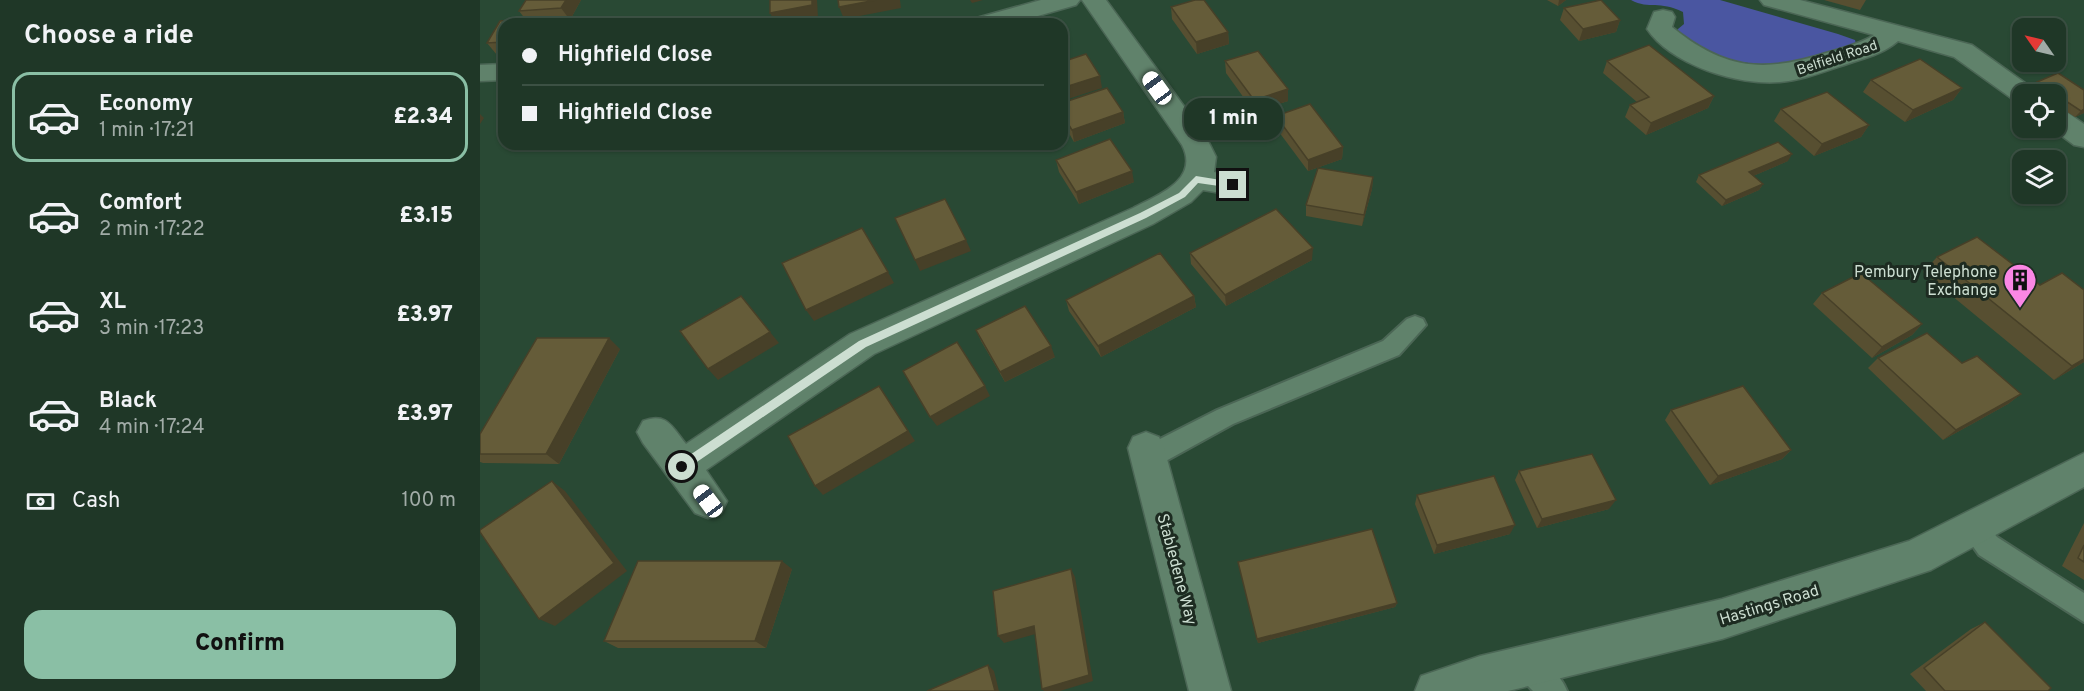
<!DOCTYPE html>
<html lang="en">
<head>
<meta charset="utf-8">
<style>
	body { margin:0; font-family:Overpass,sans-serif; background:#273f2f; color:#f1f3f6; height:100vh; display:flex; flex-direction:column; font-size:22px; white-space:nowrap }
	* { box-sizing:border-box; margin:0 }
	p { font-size:20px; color:#a1aca7 }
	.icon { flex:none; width:33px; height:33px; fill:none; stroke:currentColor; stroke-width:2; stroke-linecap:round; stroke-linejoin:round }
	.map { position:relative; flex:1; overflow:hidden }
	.sheet { display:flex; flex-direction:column; background:#1f3727; width:480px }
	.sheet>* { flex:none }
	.guide { position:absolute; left:18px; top:18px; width:570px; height:132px; border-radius:18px; box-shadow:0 2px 4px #0004,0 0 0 2px #3c5144; display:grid; align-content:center; height:132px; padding:0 24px; background:#1f3727 }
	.needle { width:39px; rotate:304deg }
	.controls { position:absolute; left:1532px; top:18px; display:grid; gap:12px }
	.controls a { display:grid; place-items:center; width:54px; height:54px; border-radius:12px; background:#1f3727; box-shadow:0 2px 4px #0004,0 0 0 2px #3c5144; font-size:30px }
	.end { position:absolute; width:27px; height:27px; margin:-14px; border:8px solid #ccded1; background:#111; box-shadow:0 0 0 3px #111 }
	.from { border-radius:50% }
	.bubble { position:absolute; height:42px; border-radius:18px; background:#1f3727; box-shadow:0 2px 4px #0004,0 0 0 2px #3c5144; font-size:20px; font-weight:800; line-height:42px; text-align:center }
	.car { position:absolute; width:18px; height:36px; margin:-18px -9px; border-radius:8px; box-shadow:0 0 4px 2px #0007; background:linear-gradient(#fff 24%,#345 0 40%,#fff 0 76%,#345 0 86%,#fff 0) }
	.guide b { display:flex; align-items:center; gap:21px; height:57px; font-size:22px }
	.guide b+b { border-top:2px solid #3c5144 }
	.guide i { width:15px; height:15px; background:#f1f3f6 }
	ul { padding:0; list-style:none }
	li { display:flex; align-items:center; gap:18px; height:90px; margin:0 12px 9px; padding:0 12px; border:3px solid transparent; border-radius:18px }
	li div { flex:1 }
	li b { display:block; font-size:22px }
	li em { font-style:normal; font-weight:800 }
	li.current { border-color:#8abfa5 }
	li>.icon { width:54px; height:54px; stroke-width:1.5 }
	h2 { padding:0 24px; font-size:27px; line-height:72px }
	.pay { display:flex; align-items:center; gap:15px; height:66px; padding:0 24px; font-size:22px }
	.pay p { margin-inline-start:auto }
	.button { display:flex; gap:12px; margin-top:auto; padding:12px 24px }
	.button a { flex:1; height:69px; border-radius:18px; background:#8abfa5; color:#111; font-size:24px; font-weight:800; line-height:69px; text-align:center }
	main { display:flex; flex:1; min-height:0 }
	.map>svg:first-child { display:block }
	.green { fill:#4a56a1 }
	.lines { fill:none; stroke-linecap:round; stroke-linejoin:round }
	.service-casing { stroke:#4b6655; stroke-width:4 }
	.minor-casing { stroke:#4b6655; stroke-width:3 }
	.tertiary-casing { stroke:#4b6655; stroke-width:3 }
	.service { fill:#60826b; fill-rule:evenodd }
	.minor { fill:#60826b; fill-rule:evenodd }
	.tertiary { fill:#60826b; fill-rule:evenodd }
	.wall { fill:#574f31 }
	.shaded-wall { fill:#474028 }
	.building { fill:#655c39; stroke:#474028; stroke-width:1.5 }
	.route { fill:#ccded1 }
	.labels { text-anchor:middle; stroke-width:6; stroke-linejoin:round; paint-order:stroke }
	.far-street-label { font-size:14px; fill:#ccded1; stroke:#1d2b21 }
	.poi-label { font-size:16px; fill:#ccded1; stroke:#1d2b21; text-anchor:end }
	.street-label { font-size:16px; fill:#ccded1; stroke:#1d2b21 }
</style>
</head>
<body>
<main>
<section class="sheet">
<h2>Choose a ride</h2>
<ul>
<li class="current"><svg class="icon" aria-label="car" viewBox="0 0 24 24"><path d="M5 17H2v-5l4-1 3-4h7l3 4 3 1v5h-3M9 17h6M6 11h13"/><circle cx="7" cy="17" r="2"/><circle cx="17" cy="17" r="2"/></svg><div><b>Economy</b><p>1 min · 17:21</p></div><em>£2.34</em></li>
<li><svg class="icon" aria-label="car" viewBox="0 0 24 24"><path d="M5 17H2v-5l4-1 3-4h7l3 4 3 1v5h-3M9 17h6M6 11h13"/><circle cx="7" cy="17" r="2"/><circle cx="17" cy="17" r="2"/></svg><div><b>Comfort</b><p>2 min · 17:22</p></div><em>£3.15</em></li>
<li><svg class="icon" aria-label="car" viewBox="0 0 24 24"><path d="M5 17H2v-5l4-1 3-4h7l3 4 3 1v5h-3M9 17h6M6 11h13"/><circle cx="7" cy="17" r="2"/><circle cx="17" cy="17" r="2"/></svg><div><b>XL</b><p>3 min · 17:23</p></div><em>£3.97</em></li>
<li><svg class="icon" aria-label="car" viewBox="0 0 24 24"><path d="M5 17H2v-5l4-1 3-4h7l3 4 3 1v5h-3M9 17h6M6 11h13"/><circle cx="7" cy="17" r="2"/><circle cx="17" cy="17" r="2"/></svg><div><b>Black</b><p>4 min · 17:24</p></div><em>£3.97</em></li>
</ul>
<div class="pay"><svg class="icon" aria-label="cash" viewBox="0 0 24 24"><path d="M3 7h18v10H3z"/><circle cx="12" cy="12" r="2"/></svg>Cash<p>100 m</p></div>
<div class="button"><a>Confirm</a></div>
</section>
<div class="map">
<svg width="1604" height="691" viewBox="0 0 1604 691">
	<rect width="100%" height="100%" fill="#294934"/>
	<path class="green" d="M1151,0H1240L1358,34L1375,40L1376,44C1301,69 1267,76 1196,35L1198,29L1204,24L1203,12C1179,0 1170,10 1151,0Z"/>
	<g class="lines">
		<g class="service-casing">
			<g id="service">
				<path d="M935,316L943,319L946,325L919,355L753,424L684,462L675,465L657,456L654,448L657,440L666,437L676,441L737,410L903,341L927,319Z"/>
				<path d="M1493,516L1502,519L1517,537L1604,593V622L1499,555L1480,528L1484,519Z"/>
				<path d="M1048,652C1064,659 1081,675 1087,691H1053L1038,676L1034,666L1038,656Z"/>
			</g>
		</g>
		<g class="minor-casing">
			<g id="minor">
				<path d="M561,0H600L596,5L530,24H490L493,19Z"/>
				<path d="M602,0H626L725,135L736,157L734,172L763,178L767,185L763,192L753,195L723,190L711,202L673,224L394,354L226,470L247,501L241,513L228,518L215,513L163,443L157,432L163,421C187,412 192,427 206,444L370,334L653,208C678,195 720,180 702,145Z"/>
				<path d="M1280,0H1320L1492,45L1552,88L1556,94H1542V102L1534,100L1474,57L1418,41C1403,54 1385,58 1367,64C1345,71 1324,80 1300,82C1259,86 1191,65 1167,29L1174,12L1183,10L1192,12L1195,17L1192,27C1245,70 1284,73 1346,53C1363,48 1379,44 1394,35L1284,5Z"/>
				<path d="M24,64V80L0,81V65Z"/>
				<path d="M1575,108L1585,111L1604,124V147L1594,145L1571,128H1575Z"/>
				<path d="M666,432L679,437L684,448L751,691H709L648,448L653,437Z"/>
			</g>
		</g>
		<g class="tertiary-casing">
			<path id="tertiary" d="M1604,453V487L1451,570L1242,639L1028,691H935L941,676L1000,656L1242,599L1429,541Z"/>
		</g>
		<use href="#service" class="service"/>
		<use href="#minor" class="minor"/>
		<use href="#tertiary" class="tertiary"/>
	</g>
	<g class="wall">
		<path d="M46,0H101L90,20L70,21L72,24H24V55H17L7,43L20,21L46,20L39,11Z"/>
		<path d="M1067,0H1086L1078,6Z"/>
		<path d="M1344,0H1386L1380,10Z"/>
		<path d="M691,7L748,32L749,44L717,54L692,19Z"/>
		<path d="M1084,8L1140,20L1136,32L1099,41L1080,20Z"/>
		<path d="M745,61L808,101L774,112L746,73Z"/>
		<path d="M1127,61L1234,96L1228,108L1166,135L1145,117L1150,105L1157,102L1123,73Z"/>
		<path d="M1391,80L1482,88L1473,100L1425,122L1383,92Z"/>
		<path d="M1557,82L1604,90V113L1595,117L1575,104V94H1561L1551,88Z"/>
		<path d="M582,103L643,112L645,123L594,142L582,121Z"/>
		<path d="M1301,109L1389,125L1381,137L1334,156L1294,121Z"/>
		<path d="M796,116L863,147L862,159L828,171L796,128Z"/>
		<path d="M84,144H141L90,150Z"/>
		<path d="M576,160L654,182L599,204L579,172Z"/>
		<path d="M1308,161L1273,176L1283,184L1279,190L1242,206L1216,182L1219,175Z"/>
		<path d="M893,177L892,189L882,226L826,216V205Z"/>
		<path d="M710,253L832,260L746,306L711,264Z"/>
		<path d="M1457,257L1560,285L1604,290V362L1574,380L1443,272Z"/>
		<path d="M1342,293L1442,324L1432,335L1392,358L1333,304Z"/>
		<path d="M714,296L716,307L621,357L589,311L586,300Z"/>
		<path d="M496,330L575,357L525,382L501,341Z"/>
		<path d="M140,349L79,464L3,463L0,462V434Z"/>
		<path d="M1398,358L1482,363L1541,394L1528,404L1463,440L1388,368Z"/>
		<path d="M1191,410L1311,450L1302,459L1230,485L1185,420Z"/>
		<path d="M1039,471L1129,509L1057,528L1035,480Z"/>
		<path d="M937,495L1030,534L954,554L935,504Z"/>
		<path d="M1604,523V580L1582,566Z"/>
		<path d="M758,562L917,603L915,607L778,643Z"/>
		<path d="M312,569L286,648H138L124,641Z"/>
		<path d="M1505,622L1568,691H1446L1430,674L1491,629Z"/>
	</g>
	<g class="shaded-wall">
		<path d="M86,0H101L90,20L81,8Z"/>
		<path d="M332,0H337L338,17L303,24H296L290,13Z"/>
		<path d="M396,0H420L421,8L364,19L359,7Z"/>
		<path d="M490,0H503L492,3Z"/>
		<path d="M1079,0H1086L1078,6Z"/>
		<path d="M67,18L72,24H64Z"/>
		<path d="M1140,20L1136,32L1099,41L1103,29Z"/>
		<path d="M748,32L749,44L717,54L716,42Z"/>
		<path d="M620,76L622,88L582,101V88Z"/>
		<path d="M1482,88L1473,100L1425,122L1433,110Z"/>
		<path d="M808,89V101L774,112V100Z"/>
		<path d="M1234,96L1228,108L1166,135L1171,123Z"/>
		<path d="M1604,109V113L1595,117L1601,111Z"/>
		<path d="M643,112L645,123L594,142L592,130Z"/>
		<path d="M0,114L4,118L0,124Z"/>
		<path d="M1389,125L1381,137L1334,156L1342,144Z"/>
		<path d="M863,147L862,159L828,171V160Z"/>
		<path d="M1312,154L1308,161L1266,179L1269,172Z"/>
		<path d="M652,171L654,182L599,204L596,192Z"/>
		<path d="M893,177L892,189L882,226L884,215Z"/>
		<path d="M1283,184L1279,190L1242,206L1246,200Z"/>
		<path d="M486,240L491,251L440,271L435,260Z"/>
		<path d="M833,248L832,260L746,306L745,295Z"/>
		<path d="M408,272L414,283L334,321L326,310Z"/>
		<path d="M714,296L716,307L621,357L618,346Z"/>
		<path d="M1442,324L1432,335L1392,358L1402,347Z"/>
		<path d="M290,332L299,343L238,380L228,369Z"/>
		<path d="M129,338L140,349L79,464L66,454Z"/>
		<path d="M571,346L575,357L525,382L520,372Z"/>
		<path d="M1604,359V362L1574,380L1592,366Z"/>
		<path d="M505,386L510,396L457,426L450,417Z"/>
		<path d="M1541,394L1528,404L1463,440L1476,430Z"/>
		<path d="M406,396L435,441L343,495L335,486Z"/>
		<path d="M1311,450L1302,459L1230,485L1238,476Z"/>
		<path d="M72,481L85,491L147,571L75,626L59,619Z"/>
		<path d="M1136,500L1129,509L1057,528L1062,519Z"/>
		<path d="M1035,525L1030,534L954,554L957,545Z"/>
		<path d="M302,561L312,569L286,648L275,641Z"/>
		<path d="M591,569L595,577L613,681L580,691H564L562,689Z"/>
		<path d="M917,603L915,607L778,643L777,639Z"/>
		<path d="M554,626L559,633L524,643L518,636Z"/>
		<path d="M508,665L514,671L519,691H515Z"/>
	</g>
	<g class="building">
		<path d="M46,0H86L81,8L39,11Z"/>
		<path d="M290,0H332V5L290,13Z"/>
		<path d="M358,0H396L359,7Z"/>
		<path d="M715,0H724L748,32L716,42L691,7Z"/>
		<path d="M1121,0L1140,20L1103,29L1084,8Z"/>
		<path d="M67,18L64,24H24V42L7,43L20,21Z"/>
		<path d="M1169,45L1234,96L1171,123L1150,105L1169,97L1127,61Z"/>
		<path d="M778,51L808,89L774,100L745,61Z"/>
		<path d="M606,54L620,76L582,88V62Z"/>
		<path d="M1440,59L1482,88L1433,110L1391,80Z"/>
		<path d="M1578,73L1604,90V109L1601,111L1557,82Z"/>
		<path d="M627,88L643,112L592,130L582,114V103Z"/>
		<path d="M1347,92L1389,125L1342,144L1301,109Z"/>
		<path d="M830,104L863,147L828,160L796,116Z"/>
		<path d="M630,139L652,171L596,192L576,160Z"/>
		<path d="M1298,142L1312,154L1269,172L1283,184L1246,200L1219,175Z"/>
		<path d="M838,168L893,177L884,215L826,205Z"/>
		<path d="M465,199L486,240L435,260L415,218Z"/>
		<path d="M796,209L833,248L745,295L710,253Z"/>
		<path d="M382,228L408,272L326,310L302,263Z"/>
		<path d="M1497,237L1560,285L1582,273L1604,290V359L1592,366L1457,257Z"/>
		<path d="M680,253L714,296L618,346L586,300Z"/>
		<path d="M1381,273L1442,324L1402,347L1342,293Z"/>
		<path d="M261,296L290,332L228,369L200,331Z"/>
		<path d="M545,306L571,346L520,372L496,330Z"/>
		<path d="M1447,333L1482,363L1497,356L1541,394L1476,430L1398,358Z"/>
		<path d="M57,338H129L66,454H0V434Z"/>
		<path d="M477,342L505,386L450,417L423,371Z"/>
		<path d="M399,386L428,431L335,486L308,436Z"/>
		<path d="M1263,386L1311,450L1238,476L1191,410Z"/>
		<path d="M1112,454L1136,500L1062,519L1039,471Z"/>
		<path d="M1014,476L1035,525L957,545L937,495Z"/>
		<path d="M72,481L134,563L59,619L0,532V530Z"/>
		<path d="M892,529L917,603L777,639L758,562Z"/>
		<path d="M1604,545V562L1598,558Z"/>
		<path d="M158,561H302L275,641H124Z"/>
		<path d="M591,569L609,675L562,689L554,626L518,636L513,591Z"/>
		<path d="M1505,622L1571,688L1568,691H1465L1444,668Z"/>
		<path d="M508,665L515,691H447Z"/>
	</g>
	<path class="route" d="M716,176L753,182L758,185L753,188L718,183L705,197L666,218L386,347L205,470H198V463L379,341L660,213L699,193Z"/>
	<defs>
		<g id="building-pin" transform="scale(1.725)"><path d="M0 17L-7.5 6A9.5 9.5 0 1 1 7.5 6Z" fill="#fb87e5" stroke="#1d2b21"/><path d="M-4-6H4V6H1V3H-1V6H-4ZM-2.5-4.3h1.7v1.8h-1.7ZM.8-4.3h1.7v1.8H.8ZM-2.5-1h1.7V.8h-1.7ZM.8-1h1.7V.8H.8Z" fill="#111"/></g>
	</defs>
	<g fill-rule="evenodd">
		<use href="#building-pin" x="1540" y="280"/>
	</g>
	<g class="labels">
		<g class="far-street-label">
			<text transform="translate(1357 57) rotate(-18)" y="5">Belfield Road</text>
		</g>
		<g class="poi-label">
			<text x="1517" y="277">Pembury Telephone<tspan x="1517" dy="18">Exchange</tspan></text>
		</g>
		<g class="street-label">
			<text transform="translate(698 569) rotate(75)" y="6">Stabledene Way</text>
			<text transform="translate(1289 604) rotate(-17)" y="6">Hastings Road</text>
		</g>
	</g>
</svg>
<div class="controls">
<a><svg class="needle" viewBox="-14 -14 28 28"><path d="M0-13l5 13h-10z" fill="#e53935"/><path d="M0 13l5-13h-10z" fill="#a1aca7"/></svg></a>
<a><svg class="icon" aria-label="locate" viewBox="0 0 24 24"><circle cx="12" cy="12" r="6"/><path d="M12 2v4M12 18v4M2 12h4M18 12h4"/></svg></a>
<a><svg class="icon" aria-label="layers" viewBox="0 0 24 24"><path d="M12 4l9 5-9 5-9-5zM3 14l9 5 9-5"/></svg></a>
</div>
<i class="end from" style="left:202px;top:467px"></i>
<i class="end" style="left:753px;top:185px"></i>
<div class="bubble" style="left:704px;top:98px;width:99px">1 min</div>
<i class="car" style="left:677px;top:88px;rotate:324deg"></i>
<i class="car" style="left:228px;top:501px;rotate:323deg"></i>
<div class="guide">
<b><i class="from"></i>Highfield Close</b>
<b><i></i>Highfield Close</b>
</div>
</div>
</main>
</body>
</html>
